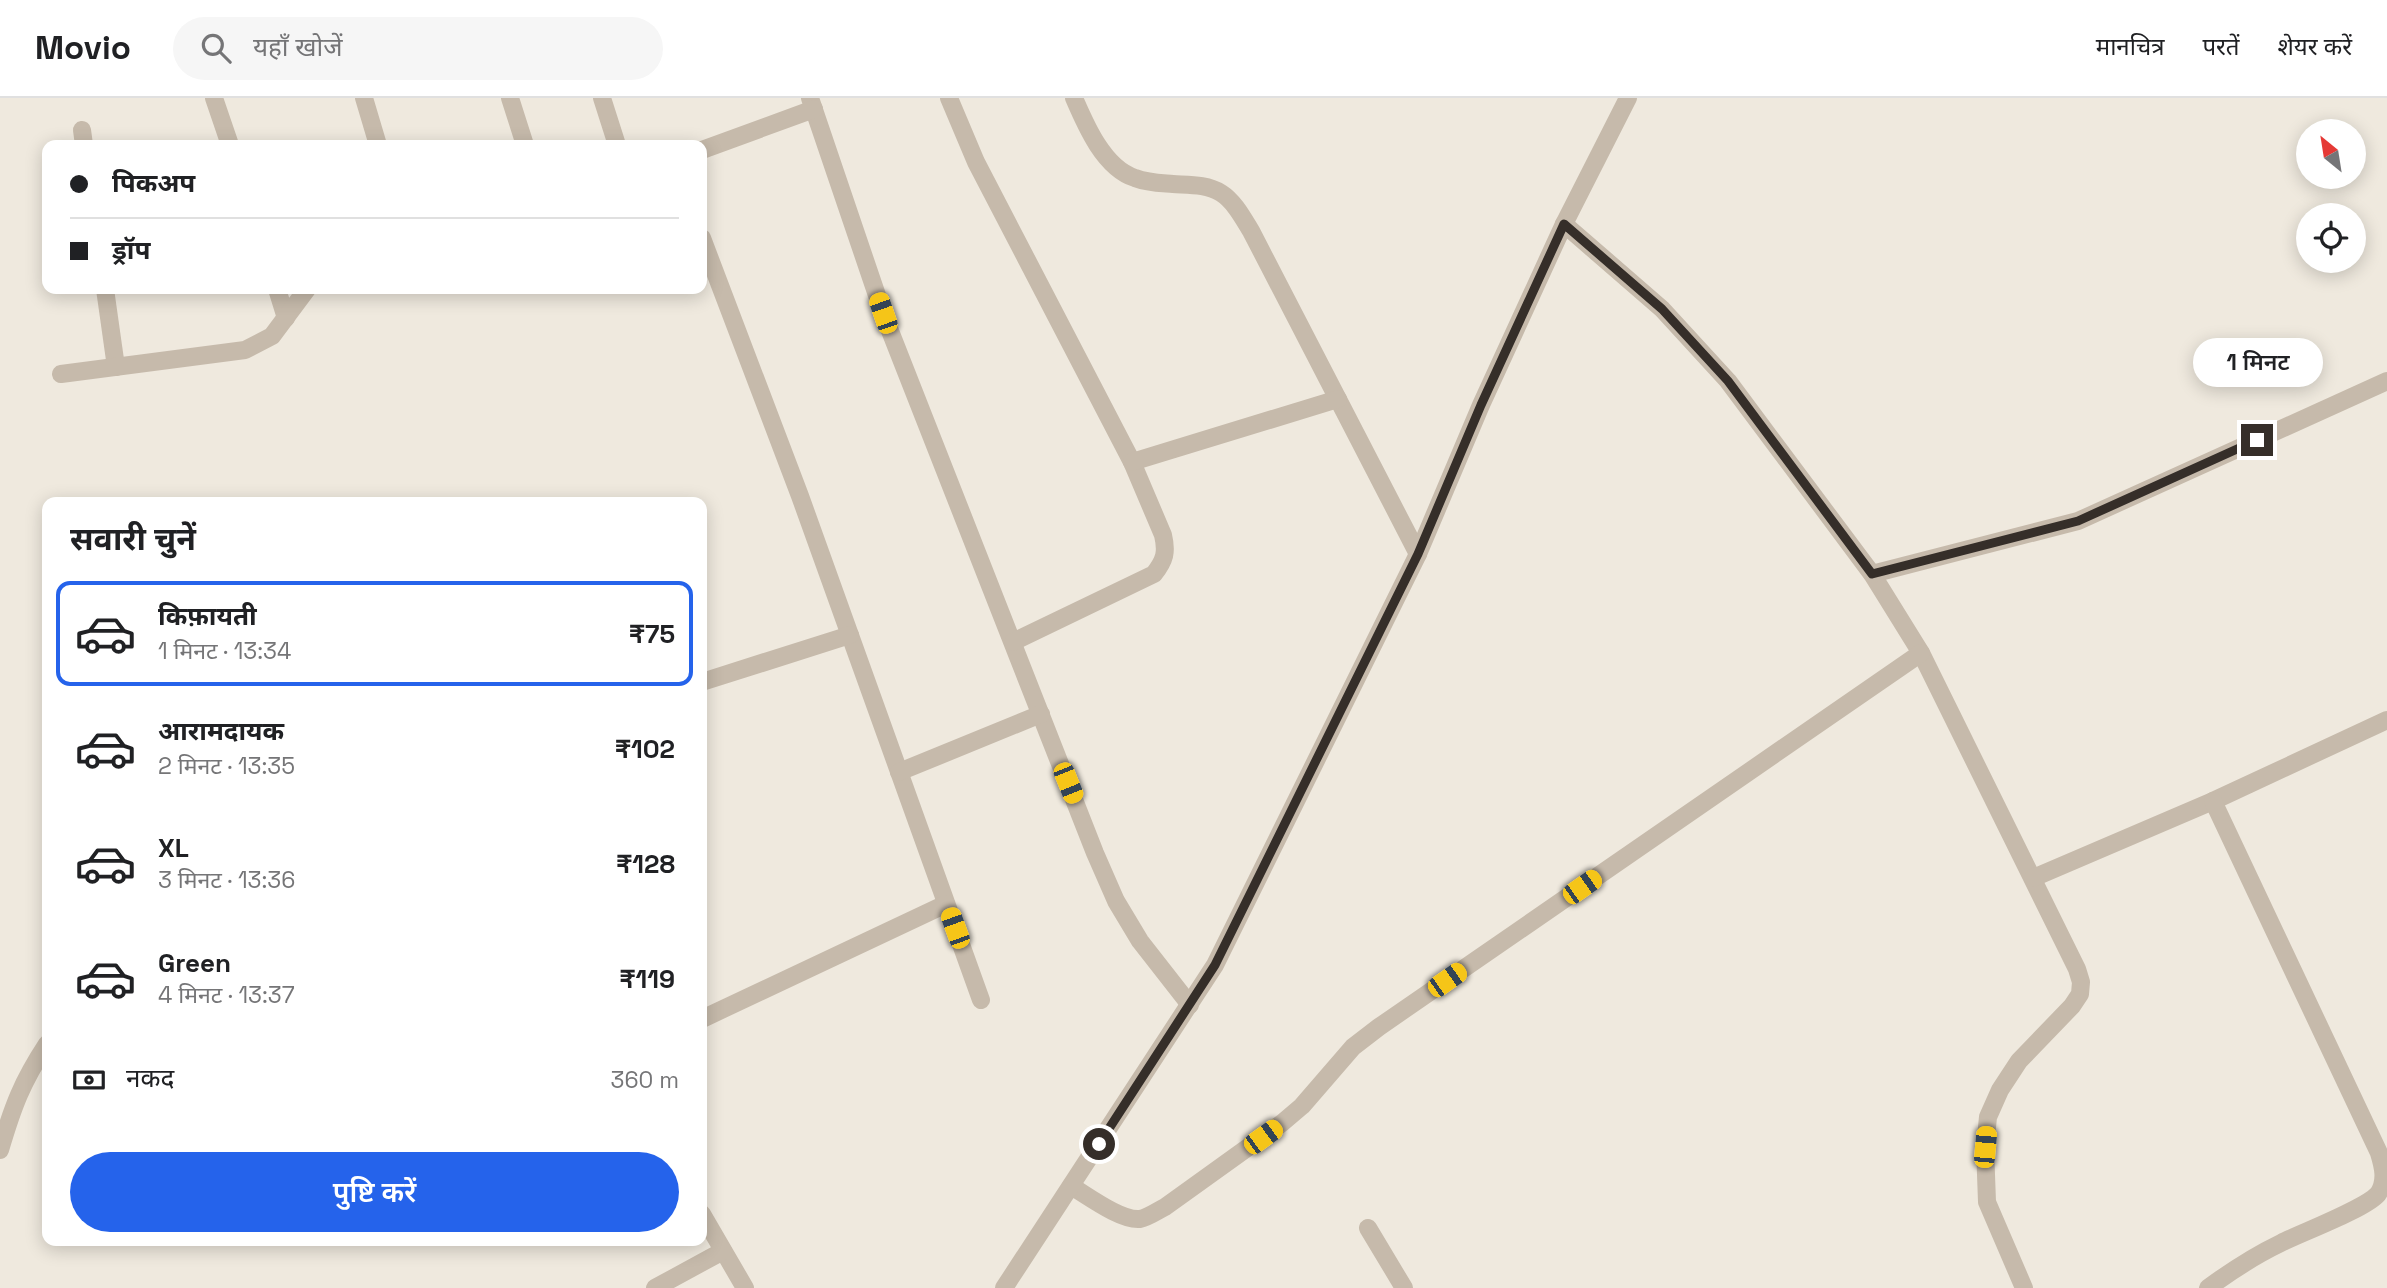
<!DOCTYPE html>
<html lang="hi">
<head>
<meta charset="utf-8">
<style>
	body { margin:0; font-family:"Space Grotesk","Noto Sans Devanagari",sans-serif; background:#f6f6f6; color:#202124; height:100vh; display:flex; flex-direction:column; font-size:26px; white-space:nowrap }
	* { box-sizing:border-box; margin:0 }
	p { font-size:23px; color:#757577 }
	.icon { flex:none; width:38px; height:38px; fill:none; stroke:currentColor; stroke-width:2; stroke-linecap:round; stroke-linejoin:round }
	.map { position:relative; flex:1; overflow:hidden }
	.details { position:absolute; left:42px; top:399px; width:665px; height:749px; display:flex; flex-direction:column; background:#fff; border-radius:14px; box-shadow:0 4px 18px #0003 }
	.details>* { flex:none }
	.guide { position:absolute; left:42px; top:42px; width:665px; height:154px; border-radius:14px; box-shadow:0 4px 18px #0003; display:grid; align-content:center; height:154px; padding:0 28px; background:#fff }
	.needle { width:46px; rotate:330deg }
	.controls { position:absolute; left:2296px; top:21px; display:grid; gap:14px }
	.controls a { display:grid; place-items:center; width:70px; height:70px; border-radius:50%; background:#fff; box-shadow:0 4px 18px #0003; font-size:35px }
	.end { position:absolute; width:32px; height:32px; margin:-16px; border:9px solid #352e29; background:#fff; box-shadow:0 0 0 4px #fff }
	.from { border-radius:50% }
	.bubble { position:absolute; height:49px; border-radius:24px; background:#fff; box-shadow:0 4px 18px #0003; font-size:23px; font-weight:600; line-height:49px; text-align:center }
	.car { position:absolute; width:21px; height:42px; margin:-21px -10px; border-radius:9px; box-shadow:0 0 5px 2px #0007; background:linear-gradient(#f5c518 24%,#345 0 40%,#f5c518 0 76%,#345 0 86%,#f5c518 0) }
	.guide b { display:flex; align-items:center; gap:24px; height:66px; font-size:26px }
	.guide b+b { border-top:2px solid #e0e0e0 }
	.guide i { width:18px; height:18px; background:#202124 }
	ul { padding:0; list-style:none }
	li { display:flex; align-items:center; gap:21px; height:105px; margin:0 14px 10px; padding:0 14px; border:4px solid transparent; border-radius:14px }
	li div { flex:1 }
	li b { display:block; font-size:26px }
	li em { font-style:normal; font-weight:600 }
	li.selected { border-color:#2563eb }
	li>.icon { width:63px; height:63px; stroke-width:1.5 }
	h2 { padding:0 28px; font-size:32px; line-height:84px }
	.pay { display:flex; align-items:center; gap:18px; height:77px; padding:0 28px; font-size:26px }
	.pay p { margin-inline-start:auto }
	.button { display:flex; gap:14px; margin-top:auto; padding:14px 28px }
	.button a { flex:1; height:80px; border-radius:42px; background:#2563eb; color:#fff; font-size:28px; font-weight:600; line-height:80px; text-align:center }
	header { display:flex; align-items:center; gap:42px; box-sizing:border-box; height:98px; padding:0 35px; background:#fff; border-bottom:2px solid #e0e0e0 }
	header strong { font-size:33px }
	nav { display:flex; gap:38px; margin-inline-start:auto; font-size:24px }
	.search { width:490px; height:63px; background:#f6f6f6; display:flex; align-items:center; gap:18px; box-sizing:border-box; padding:0 24px; border-radius:38px; color:#757577; font-size:26px }
	.map>svg:first-child { display:block }
	.lines { fill:none; stroke-linecap:round; stroke-linejoin:round }
	.minor { stroke:#c6baab; stroke-width:18 }
	.tertiary { stroke:#c6baab; stroke-width:18 }
	.route { stroke:#352e29; stroke-width:9 }
</style>
</head>
<body>
<header>
<strong>Movio</strong>
<div class="search"><svg class="icon" aria-label="search" viewBox="0 0 24 24"><circle cx="10" cy="10" r="6"/><path d="M15 15l6 6"/></svg>यहाँ खोजें</div>
<nav><a>मानचित्र</a><a>परतें</a><a>शेयर करें</a></nav>
</header>
<div class="map">
<svg width="2387" height="1190" viewBox="0 0 2387 1190">
	<rect width="100%" height="100%" fill="#efe9de"/>
	<g class="lines">
		<g class="minor">
			<path d="M214,0L230,47"/>
			<path d="M364,0L378,47"/>
			<path d="M510,0L525,47"/>
			<path d="M602,0L617,47"/>
			<path d="M810,0L883,215L1095,755L1116,803L1140,843L1190,907"/>
			<path d="M949,0L976,64L1132,364L1163,437C1167,454 1165,462 1154,476L1013,544"/>
			<path d="M1074,0C1086,28 1104,70 1135,80C1148,85 1161,85 1173,86C1189,87 1207,86 1221,95C1234,103 1243,120 1251,133L1418,456"/>
			<path d="M82,32L84,47"/>
			<path d="M702,52L814,11"/>
			<path d="M1564,126L1662,211L1728,283L1872,476L1921,555L2077,871L2081,884L2080,896L2072,908L2019,963L2000,992L1988,1019L1985,1049L1987,1104L2024,1190"/>
			<path d="M702,140L800,398L981,902"/>
			<path d="M105,191L116,269"/>
			<path d="M277,191L286,220"/>
			<path d="M61,276L245,252L272,238L307,191"/>
			<path d="M1132,364L1338,301"/>
			<path d="M1872,476L2078,423L2387,283"/>
			<path d="M702,584L850,537"/>
			<path d="M899,674L1041,616"/>
			<path d="M2033,780L2213,703L2387,622"/>
			<path d="M702,921L946,806"/>
			<path d="M0,1052C13,1008 22,984 47,946"/>
			<path d="M1071,1088C1088,1098 1121,1123 1140,1121C1149,1119 1157,1113 1165,1109L1282,1025L1302,1008L1353,949L1379,929L1921,555"/>
			<path d="M702,1116L745,1190"/>
			<path d="M1368,1130L1404,1190"/>
			<path d="M655,1190L723,1153"/>
			<path d="M2208,1190C2231,1173 2256,1157 2281,1145C2303,1134 2365,1111 2378,1096C2387,1083 2383,1068 2379,1055L2213,703"/>
		</g>
		<path class="tertiary" d="M1004,1190L1215,867L1418,456L1481,307L1564,126L1628,0"/>
	</g>
	<g class="lines">
		<path class="route" d="M1099,1046L1215,867L1418,456L1481,307L1564,126L1662,211L1728,283L1872,476L2078,423L2257,342"/>
	</g>
</svg>
<div class="controls">
<a><svg class="needle" viewBox="-14 -14 28 28"><path d="M0-13l5 13h-10z" fill="#e53935"/><path d="M0 13l5-13h-10z" fill="#757577"/></svg></a>
<a><svg class="icon" aria-label="locate" viewBox="0 0 24 24"><circle cx="12" cy="12" r="6"/><path d="M12 2v4M12 18v4M2 12h4M18 12h4"/></svg></a>
</div>
<i class="end from" style="left:1099px;top:1046px"></i>
<i class="end" style="left:2257px;top:342px"></i>
<div class="bubble" style="left:2193px;top:240px;width:130px">1 मिनट</div>
<i class="car" style="left:883px;top:215px;rotate:341deg"></i>
<i class="car" style="left:1068px;top:685px;rotate:158deg"></i>
<i class="car" style="left:1582px;top:789px;rotate:55deg"></i>
<i class="car" style="left:955px;top:830px;rotate:340deg"></i>
<i class="car" style="left:1447px;top:882px;rotate:55deg"></i>
<i class="car" style="left:1263px;top:1039px;rotate:54deg"></i>
<i class="car" style="left:1985px;top:1049px;rotate:5deg"></i>
<div class="guide">
<b><i class="from"></i>पिकअप</b>
<b><i></i>ड्रॉप</b>
</div>
<section class="details">
<h2>सवारी चुनें</h2>
<ul>
<li class="selected"><svg class="icon" aria-label="car" viewBox="0 0 24 24"><path d="M5 17H2v-5l4-1 3-4h7l3 4 3 1v5h-3M9 17h6M6 11h13"/><circle cx="7" cy="17" r="2"/><circle cx="17" cy="17" r="2"/></svg><div><b>किफ़ायती</b><p>1 मिनट · 13:34</p></div><em>₹75</em></li>
<li><svg class="icon" aria-label="car" viewBox="0 0 24 24"><path d="M5 17H2v-5l4-1 3-4h7l3 4 3 1v5h-3M9 17h6M6 11h13"/><circle cx="7" cy="17" r="2"/><circle cx="17" cy="17" r="2"/></svg><div><b>आरामदायक</b><p>2 मिनट · 13:35</p></div><em>₹102</em></li>
<li><svg class="icon" aria-label="car" viewBox="0 0 24 24"><path d="M5 17H2v-5l4-1 3-4h7l3 4 3 1v5h-3M9 17h6M6 11h13"/><circle cx="7" cy="17" r="2"/><circle cx="17" cy="17" r="2"/></svg><div><b>XL</b><p>3 मिनट · 13:36</p></div><em>₹128</em></li>
<li><svg class="icon" aria-label="car" viewBox="0 0 24 24"><path d="M5 17H2v-5l4-1 3-4h7l3 4 3 1v5h-3M9 17h6M6 11h13"/><circle cx="7" cy="17" r="2"/><circle cx="17" cy="17" r="2"/></svg><div><b>Green</b><p>4 मिनट · 13:37</p></div><em>₹119</em></li>
</ul>
<div class="pay"><svg class="icon" aria-label="cash" viewBox="0 0 24 24"><path d="M3 7h18v10H3z"/><circle cx="12" cy="12" r="2"/></svg>नकद<p>360 m</p></div>
<div class="button"><a>पुष्टि करें</a></div>
</section>
</div>
</body>
</html>
